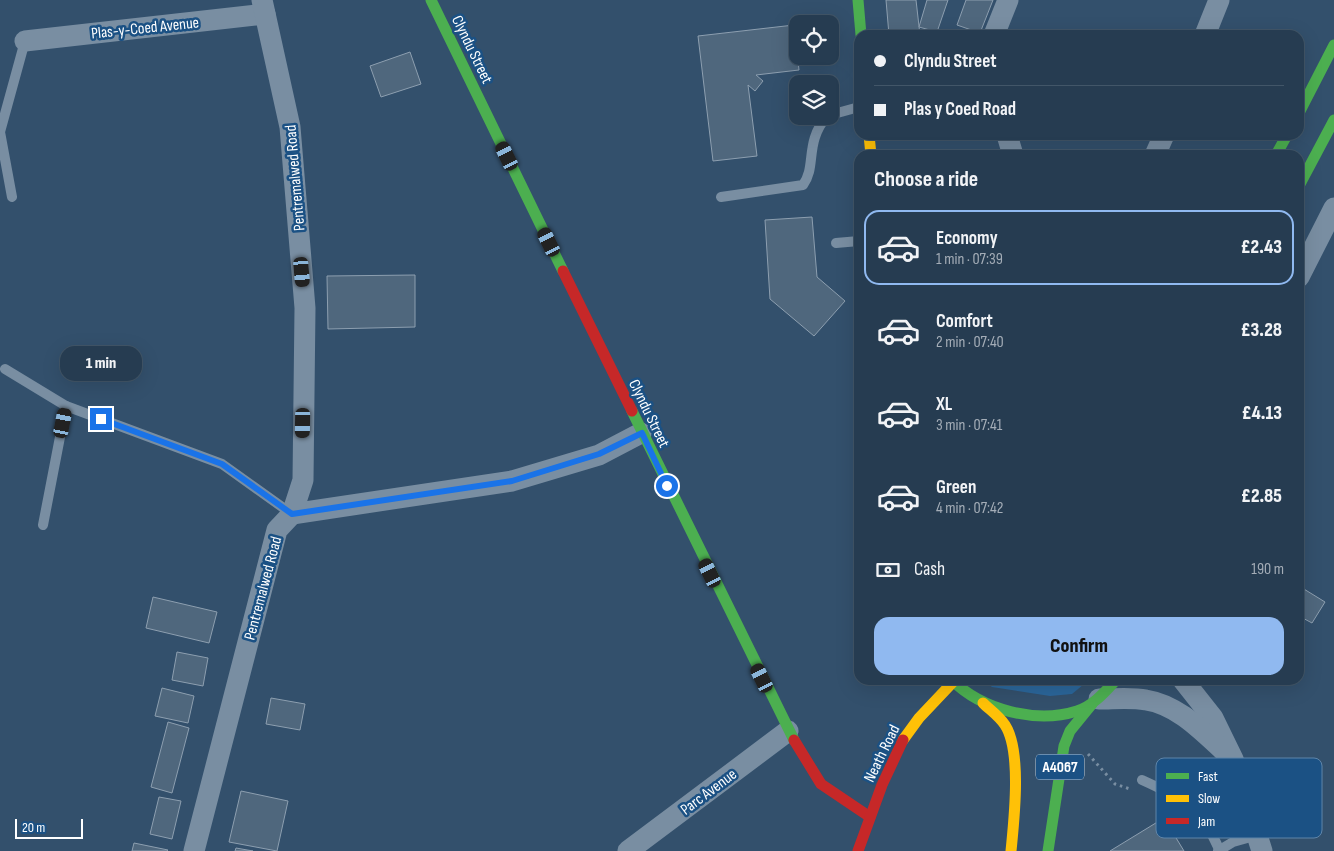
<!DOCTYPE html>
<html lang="en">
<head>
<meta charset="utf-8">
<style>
	body { margin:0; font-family:"Sofia Sans Condensed",sans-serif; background:#32475b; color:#f1f3f6; height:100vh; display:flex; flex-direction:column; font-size:19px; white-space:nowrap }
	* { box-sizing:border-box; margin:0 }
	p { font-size:16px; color:#a4adb7 }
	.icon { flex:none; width:28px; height:28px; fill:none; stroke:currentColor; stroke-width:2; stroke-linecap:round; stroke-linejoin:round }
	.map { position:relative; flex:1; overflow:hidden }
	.details { position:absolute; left:854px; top:150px; width:450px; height:535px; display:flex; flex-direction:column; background:#263c51; border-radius:15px; box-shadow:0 5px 20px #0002,0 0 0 1px #425668 }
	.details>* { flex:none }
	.hud { position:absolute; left:854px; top:30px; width:450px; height:110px; border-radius:15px; box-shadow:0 5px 20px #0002,0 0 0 1px #425668; display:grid; align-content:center; height:110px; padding:0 20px; background:#263c51 }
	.buttons { position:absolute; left:789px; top:15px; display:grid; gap:10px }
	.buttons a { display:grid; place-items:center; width:50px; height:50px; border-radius:10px; background:#263c51; box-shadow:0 5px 20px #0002,0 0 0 1px #425668; font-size:25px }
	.scale { position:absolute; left:15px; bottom:12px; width:68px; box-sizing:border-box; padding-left:5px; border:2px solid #fff; border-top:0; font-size:14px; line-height:18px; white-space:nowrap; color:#fff; -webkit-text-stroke:4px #1b5184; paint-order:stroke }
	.end { position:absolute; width:22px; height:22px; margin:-11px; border:6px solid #1a73e8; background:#fff; box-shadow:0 0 0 2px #fff }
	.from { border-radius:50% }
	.bubble { position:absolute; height:35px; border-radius:15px; background:#263c51; box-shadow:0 5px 20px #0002,0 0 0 1px #425668; font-size:16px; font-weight:800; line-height:35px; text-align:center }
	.car { position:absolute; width:15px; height:30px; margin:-15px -8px; border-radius:6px; box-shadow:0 0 4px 1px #0007; background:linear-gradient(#222 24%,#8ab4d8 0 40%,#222 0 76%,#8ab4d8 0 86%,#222 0) }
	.hud b { display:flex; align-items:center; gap:18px; height:48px; font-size:19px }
	.hud b+b { border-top:1px solid #425668 }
	.hud i { width:12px; height:12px; background:#f1f3f6 }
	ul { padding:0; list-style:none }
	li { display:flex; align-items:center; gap:15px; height:75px; margin:0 10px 8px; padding:0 10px; border:2px solid transparent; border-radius:15px }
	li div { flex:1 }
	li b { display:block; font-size:19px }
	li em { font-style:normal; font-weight:800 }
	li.current { border-color:#90b9f0 }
	li>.icon { width:45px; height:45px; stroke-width:1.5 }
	h2 { padding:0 20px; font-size:22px; line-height:60px }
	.pay { display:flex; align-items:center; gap:12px; height:55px; padding:0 20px; font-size:19px }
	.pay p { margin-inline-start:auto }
	.action { display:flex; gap:10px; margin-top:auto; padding:10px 20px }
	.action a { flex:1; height:58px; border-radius:15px; background:#90b9f0; color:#111; font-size:20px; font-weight:800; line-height:58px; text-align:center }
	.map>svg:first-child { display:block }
	.green { fill:#2b669a }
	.building { fill:#4f677d; stroke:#8d9fb0 }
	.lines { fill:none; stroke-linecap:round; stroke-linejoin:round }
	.path { stroke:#798ea2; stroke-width:3; stroke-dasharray:2.5 4; stroke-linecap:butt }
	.lane { stroke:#798ea2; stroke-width:10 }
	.street { stroke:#798ea2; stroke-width:21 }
	.fast { stroke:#4caf50; stroke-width:11 }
	.slow { stroke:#ffc107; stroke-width:11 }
	.jam { stroke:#c62828; stroke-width:11 }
	.route { stroke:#1a73e8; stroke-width:6 }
	.labels { text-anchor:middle; stroke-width:5; stroke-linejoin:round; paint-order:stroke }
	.shield { fill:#1b5184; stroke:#bbcbda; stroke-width:1 }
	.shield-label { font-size:15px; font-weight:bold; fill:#fff }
	.street-label { font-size:16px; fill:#fff; stroke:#1b5184 }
	.key { fill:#1b5184; stroke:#5f85a9; stroke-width:1 }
	.key-label { font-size:14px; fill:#fff }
</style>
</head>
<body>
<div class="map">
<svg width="1334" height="851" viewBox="0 0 1334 851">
	<rect width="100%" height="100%" fill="#33506c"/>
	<path class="green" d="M983,680H1089L1072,694L1050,696L992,687Z"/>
	<g class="building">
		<path d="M886,0H916L920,35H889Z"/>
		<path d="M927,0H948L937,32L919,27Z"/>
		<path d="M966,0H993L980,33L957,25Z"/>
		<path d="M794,25L799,70L756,75L763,81L755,91L748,85L757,156L713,161L698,36Z"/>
		<path d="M410,52L421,84L381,97L370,66Z"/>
		<path d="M812,217L817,277L845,301L814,336L770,299L765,220Z"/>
		<path d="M415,275V327L328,329L327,276Z"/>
		<path d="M1299,586L1325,602L1312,623L1299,616Z"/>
		<path d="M153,597L217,612L209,643L146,628Z"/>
		<path d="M177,652L208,658L203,686L172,680Z"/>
		<path d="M162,688L194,696L188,723L155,716Z"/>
		<path d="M271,698L305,704L300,730L266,724Z"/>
		<path d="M168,722L189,728L172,793L151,787Z"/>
		<path d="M241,791L288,801L277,851L229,842Z"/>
		<path d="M159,797L181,801L172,839L150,834Z"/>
		<path d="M1164,818L1184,851H1110Z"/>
		<path d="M134,843L168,850L167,851H132Z"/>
		<path d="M236,848L253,851H235Z"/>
	</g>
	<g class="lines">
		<path class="path" d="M1088,754L1115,784L1130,789"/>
		<g class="lane">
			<path d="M830,115L859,107"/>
			<path d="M12,197L0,132L25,41"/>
			<path d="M721,197L803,185C817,166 804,143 827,116"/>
			<path d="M836,243L859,241"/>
			<path d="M5,369L66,406L222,464L292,514"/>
			<path d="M43,525L66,406"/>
			<path d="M1142,780C1180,797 1202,809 1219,849"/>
			<path d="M1218,851L1233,842L1258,835"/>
		</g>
		<g class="street">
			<path d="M994,35L1008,0"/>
			<path d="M1205,35L1219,0"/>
			<path d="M25,41L265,14"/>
			<path d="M1007,135L1013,155"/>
			<path d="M1155,155L1164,135"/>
			<path d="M1299,277L1334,208"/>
			<path d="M292,514L512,481L599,455L641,433"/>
			<path d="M1183,680L1213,718L1233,759L1262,851"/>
			<path d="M1099,699C1114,699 1131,697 1146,700C1178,705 1202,731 1225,752"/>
			<path d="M194,851L277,530L292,514L303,480L305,308L290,127L262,0"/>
			<path d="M628,851L788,731"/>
		</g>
		<g class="fast">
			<path d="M431,0L563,271"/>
			<path d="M858,0L861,35"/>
			<path d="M1299,113L1334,45"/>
			<path d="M1276,155L1287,135"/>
			<path d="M1299,186L1334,120"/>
			<path d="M632,411L794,740"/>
			<path d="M952,680C982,710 1036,724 1077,711C1093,706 1105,692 1116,680"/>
			<path d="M1048,851L1064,746L1070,731L1092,704"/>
		</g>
		<g class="slow">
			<path d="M869,135L871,155"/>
			<path d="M983,703C990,710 999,716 1005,725C1022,751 1014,820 1011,851"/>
			<path d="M903,740L919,718L953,682"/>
		</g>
		<g class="jam">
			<path d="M563,271L632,411"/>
			<path d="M794,740L821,784L870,817"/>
			<path d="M858,851L882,785L903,740"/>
		</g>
	</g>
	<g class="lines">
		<path class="route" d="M101,419L222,464L292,514L512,481L599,454L642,433L667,486"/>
	</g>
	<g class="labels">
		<rect class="shield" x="1036" y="754.5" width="48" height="25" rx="4"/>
		<g class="shield-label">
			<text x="1060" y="772">A4067</text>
		</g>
		<g class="street-label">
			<text transform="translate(145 27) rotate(-6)" y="6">Plas-y-Coed Avenue</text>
			<text transform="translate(473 49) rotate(64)" y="6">Clyndu Street</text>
			<text transform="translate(294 178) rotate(-95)" y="6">Pentremalwed Road</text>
			<text transform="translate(650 413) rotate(64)" y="6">Clyndu Street</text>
			<text transform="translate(262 588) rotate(-75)" y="6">Pentremalwed Road</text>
			<text transform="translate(881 753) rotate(-64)" y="6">Neath Road</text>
			<text transform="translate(708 791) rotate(-37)" y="6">Parc Avenue</text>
		</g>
	</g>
	<rect x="1156" y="758" width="166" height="80" rx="8" class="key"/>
	<rect x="1166" y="773" width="23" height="6" fill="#4caf50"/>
	<rect x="1166" y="795" width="23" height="7" fill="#ffc107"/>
	<rect x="1166" y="818" width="23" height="6" fill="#c62828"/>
	<g class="key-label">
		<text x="1198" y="781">Fast</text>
		<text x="1198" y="803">Slow</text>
		<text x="1198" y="826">Jam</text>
	</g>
</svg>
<div class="buttons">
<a><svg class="icon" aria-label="locate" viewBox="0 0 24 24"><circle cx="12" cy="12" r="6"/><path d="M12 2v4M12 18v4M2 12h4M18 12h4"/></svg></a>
<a><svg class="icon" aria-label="layers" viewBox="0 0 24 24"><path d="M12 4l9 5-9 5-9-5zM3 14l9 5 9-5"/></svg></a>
</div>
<div class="scale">20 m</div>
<i class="end from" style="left:667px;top:486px"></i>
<i class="end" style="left:101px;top:419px"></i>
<div class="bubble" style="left:60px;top:346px;width:82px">1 min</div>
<i class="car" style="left:507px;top:156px;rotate:334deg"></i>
<i class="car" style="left:549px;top:242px;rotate:334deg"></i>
<i class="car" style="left:302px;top:272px;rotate:175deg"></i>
<i class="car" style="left:63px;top:423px;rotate:11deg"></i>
<i class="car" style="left:303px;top:423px;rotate:181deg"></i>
<i class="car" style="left:710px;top:573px;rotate:334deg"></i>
<i class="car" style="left:762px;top:678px;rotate:334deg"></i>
<div class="hud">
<b><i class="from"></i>Clyndu Street</b>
<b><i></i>Plas y Coed Road</b>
</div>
<section class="details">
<h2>Choose a ride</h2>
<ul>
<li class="current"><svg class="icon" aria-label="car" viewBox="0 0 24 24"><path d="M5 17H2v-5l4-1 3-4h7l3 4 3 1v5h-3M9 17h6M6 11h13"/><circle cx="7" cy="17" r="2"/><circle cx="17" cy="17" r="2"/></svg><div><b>Economy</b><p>1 min · 07:39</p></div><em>£2.43</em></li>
<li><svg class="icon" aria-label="car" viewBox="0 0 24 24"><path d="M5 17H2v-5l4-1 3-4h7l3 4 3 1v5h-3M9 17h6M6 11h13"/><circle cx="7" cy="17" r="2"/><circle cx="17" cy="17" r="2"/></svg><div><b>Comfort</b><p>2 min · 07:40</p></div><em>£3.28</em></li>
<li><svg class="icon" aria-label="car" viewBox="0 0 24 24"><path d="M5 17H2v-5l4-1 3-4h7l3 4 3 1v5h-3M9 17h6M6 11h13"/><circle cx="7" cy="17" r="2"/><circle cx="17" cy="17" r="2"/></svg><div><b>XL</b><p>3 min · 07:41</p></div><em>£4.13</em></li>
<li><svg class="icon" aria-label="car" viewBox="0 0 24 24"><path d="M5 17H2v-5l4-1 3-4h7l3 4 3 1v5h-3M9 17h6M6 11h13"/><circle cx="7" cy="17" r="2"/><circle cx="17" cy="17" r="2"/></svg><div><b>Green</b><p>4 min · 07:42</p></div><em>£2.85</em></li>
</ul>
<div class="pay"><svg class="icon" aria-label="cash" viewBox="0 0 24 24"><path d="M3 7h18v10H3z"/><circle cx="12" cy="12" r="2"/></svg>Cash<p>190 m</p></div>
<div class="action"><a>Confirm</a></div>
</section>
</div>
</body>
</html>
